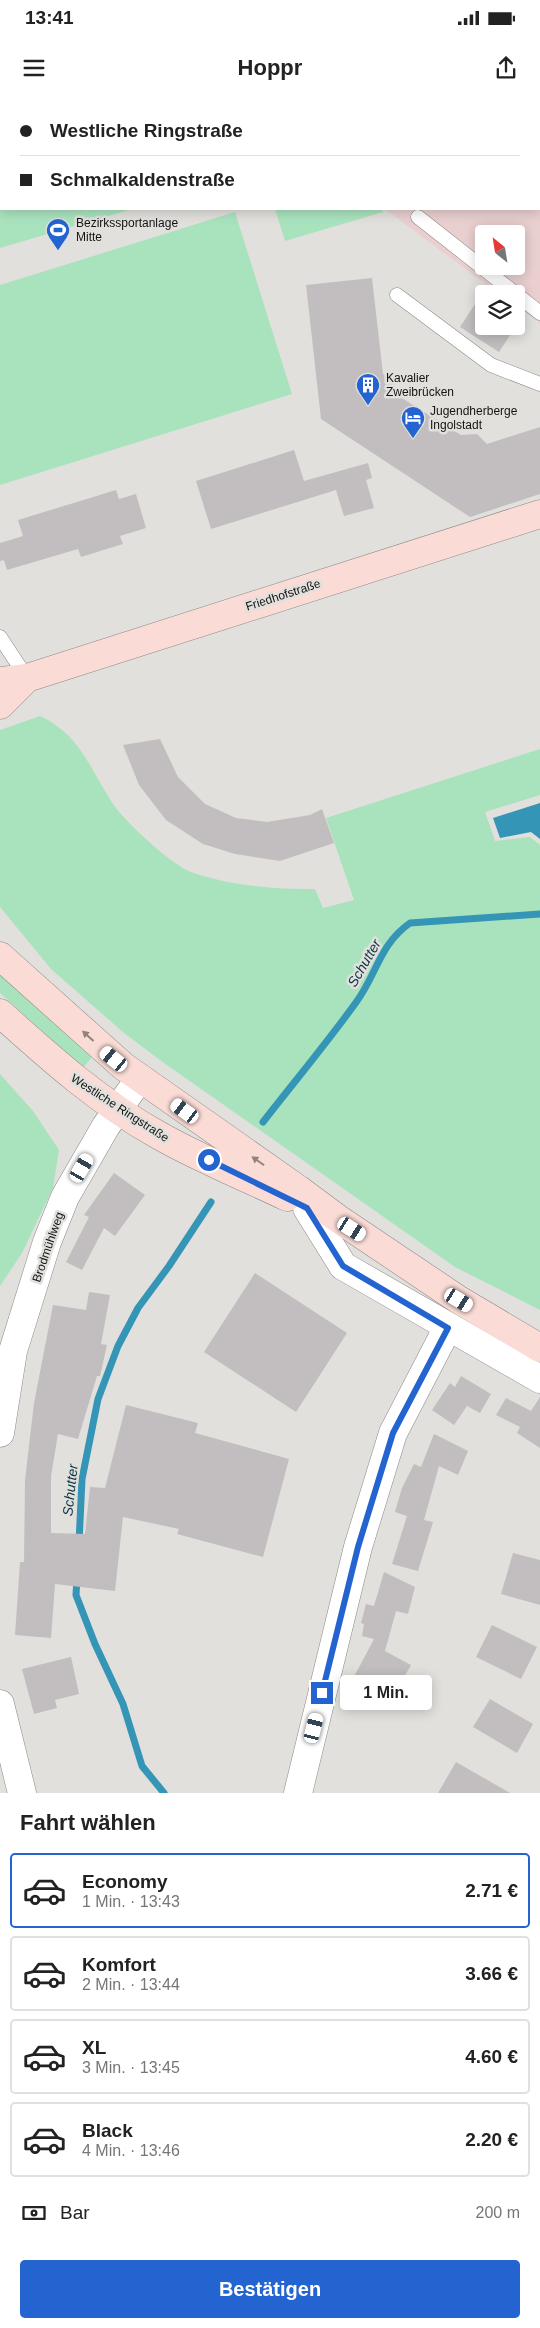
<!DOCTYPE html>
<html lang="de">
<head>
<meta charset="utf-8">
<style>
	body { margin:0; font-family:Helvetica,sans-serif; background:#f6f6f6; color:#222; height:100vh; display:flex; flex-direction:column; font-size:19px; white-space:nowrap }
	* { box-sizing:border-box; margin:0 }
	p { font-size:16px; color:#767676 }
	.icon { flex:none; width:28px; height:28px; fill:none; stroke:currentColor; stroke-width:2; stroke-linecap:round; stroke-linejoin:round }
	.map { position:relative; height:1693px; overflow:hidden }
	.details { display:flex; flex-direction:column; background:#fff; flex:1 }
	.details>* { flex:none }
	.hud { position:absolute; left:0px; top:0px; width:540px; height:110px; box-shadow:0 2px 12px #0003; display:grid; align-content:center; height:110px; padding:0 20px; background:#fff }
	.needle { width:32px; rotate:330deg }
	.fabs { position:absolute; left:475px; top:125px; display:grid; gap:10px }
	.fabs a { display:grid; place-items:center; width:50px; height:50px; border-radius:5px; background:#fff; box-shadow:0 2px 12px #0003; font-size:25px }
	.end { position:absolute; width:22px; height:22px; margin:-11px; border:6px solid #2364d0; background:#fff; box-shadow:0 0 0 2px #fff }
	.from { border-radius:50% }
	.bubble { position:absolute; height:35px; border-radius:5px; background:#fff; box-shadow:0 2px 12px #0003; font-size:16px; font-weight:700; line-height:35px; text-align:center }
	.car { position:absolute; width:15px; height:30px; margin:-15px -8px; border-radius:6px; box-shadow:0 0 4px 1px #0007; background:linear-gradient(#fff 24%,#345 0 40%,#fff 0 76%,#345 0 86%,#fff 0) }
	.hud b { display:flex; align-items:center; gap:18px; height:48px; font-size:19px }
	.hud b+b { border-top:1px solid #e0e0e0 }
	.hud i { width:12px; height:12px; background:#222 }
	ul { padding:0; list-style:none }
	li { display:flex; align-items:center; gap:15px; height:75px; margin:0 10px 8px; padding:0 10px; border:2px solid #e0e0e0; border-radius:5px }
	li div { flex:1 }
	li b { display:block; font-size:19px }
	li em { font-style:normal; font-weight:700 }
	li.current { border-color:#2364d0 }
	li>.icon { width:45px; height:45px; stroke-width:1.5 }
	h2 { padding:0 20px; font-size:22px; line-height:60px }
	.pay { display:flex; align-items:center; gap:12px; height:55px; padding:0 20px; font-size:19px }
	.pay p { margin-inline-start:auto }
	.cta { display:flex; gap:10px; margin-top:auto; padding:10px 20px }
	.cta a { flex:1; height:58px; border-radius:5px; background:#2364d0; color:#fff; font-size:20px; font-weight:700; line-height:58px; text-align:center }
	.status { display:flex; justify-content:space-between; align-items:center; height:35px; padding:0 25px; background:#fff; direction:ltr }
	.status svg { height:14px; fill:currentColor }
	header { display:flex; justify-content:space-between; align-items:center; height:65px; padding:0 20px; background:#fff; font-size:22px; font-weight:700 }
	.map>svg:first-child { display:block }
	.education { fill:#e9cfcf; fill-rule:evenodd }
	.green { fill:#a9e3be }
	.water { fill:#3595b6 }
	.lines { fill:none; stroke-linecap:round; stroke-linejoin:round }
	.stream { stroke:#3595b6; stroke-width:7 }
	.building { fill:#c2bebf }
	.lane-casing { stroke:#8b8a87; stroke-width:15 }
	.street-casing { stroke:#8b8a87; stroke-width:29 }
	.secondary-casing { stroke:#8b8a87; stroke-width:29 }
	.lane { stroke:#fff; stroke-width:14 }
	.street { stroke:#fff; stroke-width:28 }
	.secondary { stroke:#fadbd5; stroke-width:28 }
	.oneway { fill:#92817e }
	.route { stroke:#2364d0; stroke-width:6 }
	.labels { text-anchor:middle; stroke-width:5; stroke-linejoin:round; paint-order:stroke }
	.poi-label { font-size:12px; fill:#141413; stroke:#e1e0dc; text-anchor:start }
	.street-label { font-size:12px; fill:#141413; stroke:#e1e0dc }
	.water-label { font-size:14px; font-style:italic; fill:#0a3544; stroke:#e1e0dc }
</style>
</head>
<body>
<div class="status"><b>13:41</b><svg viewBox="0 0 49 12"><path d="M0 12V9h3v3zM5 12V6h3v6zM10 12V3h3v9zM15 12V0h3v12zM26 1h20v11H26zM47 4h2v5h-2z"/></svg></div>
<header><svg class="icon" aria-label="menu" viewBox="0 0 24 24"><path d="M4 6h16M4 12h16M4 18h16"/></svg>Hoppr<svg class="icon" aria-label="share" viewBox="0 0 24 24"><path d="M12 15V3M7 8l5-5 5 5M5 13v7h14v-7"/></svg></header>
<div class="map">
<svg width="540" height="1693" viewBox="0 0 540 1693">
	<rect width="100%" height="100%" fill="#e1e0dc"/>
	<path class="education" d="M352,0H540V223L516,206V194H499L385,109H539V1ZM484,134H516V166H484Z"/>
	<g class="green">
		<path d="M0,0H216L1,1V109H132L0,148Z"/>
		<path d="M244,0H350L351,1H244Z"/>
		<path d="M275,109H382L383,112L285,141Z"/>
		<path d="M235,112L292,294L0,385V185Z"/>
		<path d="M40,616C83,636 91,673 116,708C129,725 172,765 191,772C231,786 273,789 315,789L323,808L354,800L326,718L540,649V695L485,712L495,741L530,737L540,745V1210L455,1167L164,963L124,933L51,869L0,807V630Z"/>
		<path d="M0,873L92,957L83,968L0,893Z"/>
		<path d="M0,974L33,1011L59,1050L53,1088L22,1153L0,1186Z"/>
	</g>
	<path class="water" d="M540,703V739L531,732L500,738L493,718Z"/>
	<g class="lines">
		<g class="stream">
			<path d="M263,1022C294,982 327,943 357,901C377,873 380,844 410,823L540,814"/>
			<path d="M79,1443L82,1379L98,1299L118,1246L138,1208L169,1166L211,1102"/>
			<path d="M77,1478L76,1495L95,1544L123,1604L142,1666L164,1693"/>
		</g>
	</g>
	<g class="building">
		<path d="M372,178L383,274L394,282L397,295L461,335L477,334L487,344L540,327V394L470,417L321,319L306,185Z"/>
		<path d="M481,195L484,197V226H516L499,252L460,227Z"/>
		<path d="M294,350L304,381L368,363L372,378L366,380L374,408L344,416L336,390L211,429L196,381Z"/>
		<path d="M116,390L119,399L136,394L146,428L120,436L123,444L81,457L78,449L7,470L4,460L0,461V443L23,436L18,420Z"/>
		<path d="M160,639L178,677L205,704L236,718L267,722L310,715L322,709L334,743L280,761L235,754L203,744L166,720L139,685L123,645Z"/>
		<path d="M114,1073L145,1095L115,1136L104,1128L82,1170L66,1162L89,1117L84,1115Z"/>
		<path d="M255,1173L347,1233L296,1312L204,1252Z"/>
		<path d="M89,1192L110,1195L101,1244L107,1245L100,1276H97L78,1339L58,1334L51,1376V1433L85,1434L90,1387L105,1388L126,1305L198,1323L195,1333L289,1359L263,1457L177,1434L179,1429L123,1417L115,1491L55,1484L51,1538L15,1535L20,1462H24L25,1380L34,1303L53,1205L86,1210Z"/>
		<path d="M461,1276L491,1294L480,1313L467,1306L454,1325L432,1310L450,1283L455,1287Z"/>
		<path d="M540,1297V1348L517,1333L520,1327L496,1315L506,1298L531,1311Z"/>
		<path d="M434,1334L468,1351L458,1375L439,1366L424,1420L433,1422L418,1471L392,1464L407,1416L395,1412L402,1388L414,1364L421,1367Z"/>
		<path d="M513,1453L540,1460V1505L501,1494Z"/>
		<path d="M384,1472L415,1487L408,1514L396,1511L385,1551L411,1565L399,1586L379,1576L367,1598L348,1588L374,1539L362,1536L364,1524L361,1523L366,1504L374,1506Z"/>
		<path d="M492,1525L537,1547L521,1579L476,1557Z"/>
		<path d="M71,1557L79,1594L55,1600L57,1608L34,1614L22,1569Z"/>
		<path d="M490,1599L533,1624L517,1653L473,1627Z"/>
		<path d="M456,1662L510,1693H438Z"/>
	</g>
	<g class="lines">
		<g class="lane-casing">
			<g id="lane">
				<path d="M418,117L516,194"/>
				<path d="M516,194L540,213"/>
				<path d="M397,195L491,265L540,284"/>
				<path d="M0,537L27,578"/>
			</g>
		</g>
		<g class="street-casing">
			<g id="street">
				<path d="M307,1108L343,1166L540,1279"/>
				<path d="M0,1333L13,1251L47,1142L65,1097L106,1026L140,978"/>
				<path d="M0,1604L22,1693"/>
				<path d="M298,1693L358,1447L393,1333L448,1227"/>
			</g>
		</g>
		<g class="secondary-casing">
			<g id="secondary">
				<path d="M0,581L27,578L540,414"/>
				<path d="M0,605L27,578"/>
				<path d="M0,856L123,966L298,1089L337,1118L459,1200L540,1248"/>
				<path d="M0,913C50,958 100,1003 160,1036C201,1059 245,1077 287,1097"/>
			</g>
		</g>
		<use href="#lane" class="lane"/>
		<use href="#street" class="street"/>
		<use href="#secondary" class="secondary"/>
	</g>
	<defs><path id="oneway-solid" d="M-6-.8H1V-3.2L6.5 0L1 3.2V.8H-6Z" transform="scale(1.25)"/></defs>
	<g class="oneway">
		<use href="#oneway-solid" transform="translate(88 936) rotate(-138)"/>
		<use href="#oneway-solid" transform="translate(258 1061) rotate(-145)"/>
	</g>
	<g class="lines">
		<path class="route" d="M209,1060L307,1108L343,1166L448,1228L393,1333L358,1447L322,1593"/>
	</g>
	<defs>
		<g id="stadium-pin" transform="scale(1.25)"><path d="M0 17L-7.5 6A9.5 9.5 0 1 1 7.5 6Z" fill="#2364d0" stroke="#e1e0dc"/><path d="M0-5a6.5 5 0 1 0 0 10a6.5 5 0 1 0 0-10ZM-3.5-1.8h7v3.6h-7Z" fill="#fff"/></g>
		<g id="building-pin" transform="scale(1.25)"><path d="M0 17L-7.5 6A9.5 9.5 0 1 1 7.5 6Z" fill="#2364d0" stroke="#e1e0dc"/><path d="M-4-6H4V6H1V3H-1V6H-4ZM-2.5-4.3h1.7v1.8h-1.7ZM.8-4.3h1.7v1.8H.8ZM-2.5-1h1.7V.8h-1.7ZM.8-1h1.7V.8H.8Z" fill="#fff"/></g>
		<g id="hotel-pin" transform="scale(1.25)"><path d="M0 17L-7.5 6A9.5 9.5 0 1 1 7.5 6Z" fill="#2364d0" stroke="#e1e0dc"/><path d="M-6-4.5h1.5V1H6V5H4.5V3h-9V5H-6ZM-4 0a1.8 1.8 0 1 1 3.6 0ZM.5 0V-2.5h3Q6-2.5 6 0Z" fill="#fff"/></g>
	</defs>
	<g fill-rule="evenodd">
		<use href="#stadium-pin" x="58" y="130"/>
		<use href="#building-pin" x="368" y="285"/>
		<use href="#hotel-pin" x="413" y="318"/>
	</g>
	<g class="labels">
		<g class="poi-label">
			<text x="76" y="127">Bezirkssportanlage<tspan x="76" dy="14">Mitte</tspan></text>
			<text x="386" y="282">Kavalier<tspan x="386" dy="14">Zweibrücken</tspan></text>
			<text x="430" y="315">Jugendherberge<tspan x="430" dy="14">Ingolstadt</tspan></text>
		</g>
		<g class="street-label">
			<text transform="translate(283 495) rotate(-18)" y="4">Friedhofstraße</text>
			<text transform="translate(120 1008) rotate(33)" y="4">Westliche Ringstraße</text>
			<text transform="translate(48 1147) rotate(-71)" y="4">Brodmühlweg</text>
		</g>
		<g class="water-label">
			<text transform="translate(364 863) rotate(-60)" y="5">Schutter</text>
			<text transform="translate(70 1390) rotate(-84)" y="5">Schutter</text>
		</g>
	</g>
</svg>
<div class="fabs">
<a><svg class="needle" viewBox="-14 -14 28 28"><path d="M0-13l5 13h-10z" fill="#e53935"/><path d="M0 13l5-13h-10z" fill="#767676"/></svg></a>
<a><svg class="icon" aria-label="layers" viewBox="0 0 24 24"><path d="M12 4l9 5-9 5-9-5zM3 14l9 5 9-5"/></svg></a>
</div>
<i class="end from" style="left:209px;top:1060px"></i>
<i class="end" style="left:322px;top:1593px"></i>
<div class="bubble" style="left:340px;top:1575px;width:92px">1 Min.</div>
<i class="car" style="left:114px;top:959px;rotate:309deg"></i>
<i class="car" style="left:185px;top:1011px;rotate:306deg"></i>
<i class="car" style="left:82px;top:1068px;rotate:30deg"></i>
<i class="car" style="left:352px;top:1129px;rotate:123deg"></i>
<i class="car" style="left:459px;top:1200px;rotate:121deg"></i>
<i class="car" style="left:314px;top:1628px;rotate:14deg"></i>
<div class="hud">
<b><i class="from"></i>Westliche Ringstraße</b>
<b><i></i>Schmalkaldenstraße</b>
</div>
</div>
<section class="details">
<h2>Fahrt wählen</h2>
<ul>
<li class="current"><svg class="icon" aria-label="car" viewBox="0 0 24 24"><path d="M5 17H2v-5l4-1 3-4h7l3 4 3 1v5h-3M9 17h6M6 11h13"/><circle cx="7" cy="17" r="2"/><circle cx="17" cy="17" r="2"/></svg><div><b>Economy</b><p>1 Min. · 13:43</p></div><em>2.71 €</em></li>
<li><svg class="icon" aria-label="car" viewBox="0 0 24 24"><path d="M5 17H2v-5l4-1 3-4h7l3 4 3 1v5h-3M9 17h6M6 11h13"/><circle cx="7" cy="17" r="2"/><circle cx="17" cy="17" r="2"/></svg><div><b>Komfort</b><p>2 Min. · 13:44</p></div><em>3.66 €</em></li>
<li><svg class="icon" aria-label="car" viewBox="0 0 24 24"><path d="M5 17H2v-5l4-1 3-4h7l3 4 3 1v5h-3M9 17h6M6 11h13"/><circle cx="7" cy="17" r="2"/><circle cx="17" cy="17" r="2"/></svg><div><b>XL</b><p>3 Min. · 13:45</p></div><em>4.60 €</em></li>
<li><svg class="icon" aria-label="car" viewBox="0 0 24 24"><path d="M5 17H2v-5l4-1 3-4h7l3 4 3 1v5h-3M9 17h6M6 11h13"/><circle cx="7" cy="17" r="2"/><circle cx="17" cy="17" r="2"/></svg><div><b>Black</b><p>4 Min. · 13:46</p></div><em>2.20 €</em></li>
</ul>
<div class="pay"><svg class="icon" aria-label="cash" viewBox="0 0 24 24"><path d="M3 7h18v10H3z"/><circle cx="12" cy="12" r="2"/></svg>Bar<p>200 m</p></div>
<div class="cta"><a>Bestätigen</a></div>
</section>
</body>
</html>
